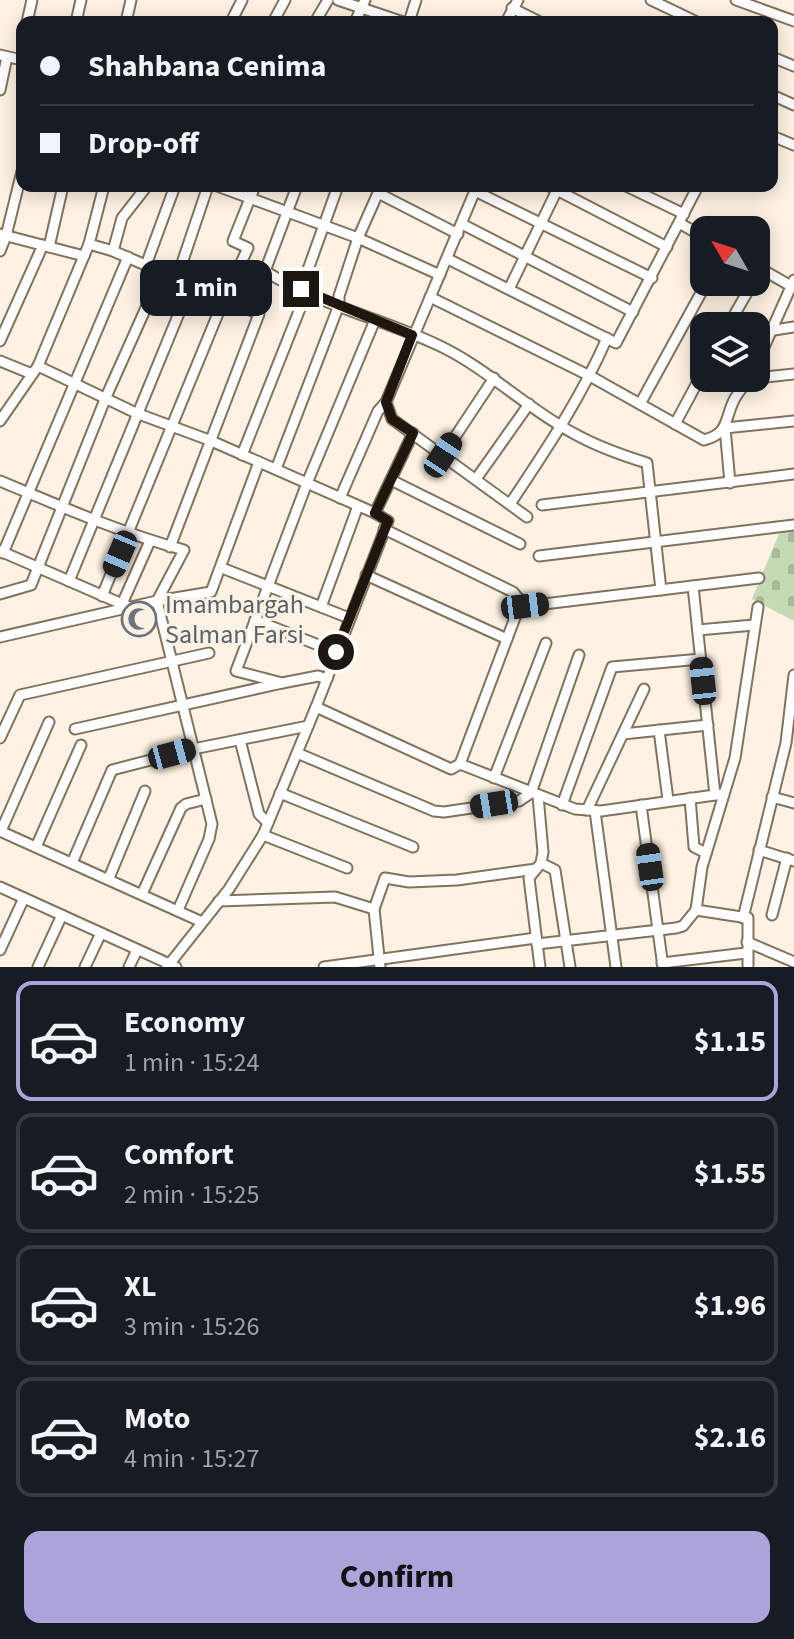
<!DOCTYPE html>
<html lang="en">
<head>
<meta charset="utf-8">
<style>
	body { margin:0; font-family:"Source Sans 3",sans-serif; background:#242831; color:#f1f3f6; height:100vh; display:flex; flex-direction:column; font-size:30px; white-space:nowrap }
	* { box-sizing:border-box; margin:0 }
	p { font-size:26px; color:#9ea1a6 }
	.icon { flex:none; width:44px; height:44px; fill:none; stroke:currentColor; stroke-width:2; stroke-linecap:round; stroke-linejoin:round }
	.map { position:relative; height:967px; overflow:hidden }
	.side { display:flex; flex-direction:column; background:#171b24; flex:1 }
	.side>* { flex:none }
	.guide { position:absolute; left:16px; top:16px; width:762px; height:176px; border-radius:16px; box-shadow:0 4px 20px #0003; display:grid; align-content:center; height:176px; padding:0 24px; background:#171b24 }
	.needle { width:52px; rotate:309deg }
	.controls { position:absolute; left:690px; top:216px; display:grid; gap:16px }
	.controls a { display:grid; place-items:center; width:80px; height:80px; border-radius:16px; background:#171b24; box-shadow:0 4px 20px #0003; font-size:40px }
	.end { position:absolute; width:36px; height:36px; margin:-18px; border:10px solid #1e170f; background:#fff; box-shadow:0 0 0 4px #fff }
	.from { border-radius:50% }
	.bubble { position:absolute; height:56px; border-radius:16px; background:#171b24; box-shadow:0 4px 20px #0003; font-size:26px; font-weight:700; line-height:56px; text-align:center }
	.car { position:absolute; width:24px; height:48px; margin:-24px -12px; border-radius:10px; box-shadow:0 0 6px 2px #0007; background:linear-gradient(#222 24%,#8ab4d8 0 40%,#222 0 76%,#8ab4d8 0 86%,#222 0) }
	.guide b { display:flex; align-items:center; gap:28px; height:76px; font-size:30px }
	.guide b+b { border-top:2px solid #363941 }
	.guide i { width:20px; height:20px; background:#f1f3f6 }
	ul { padding:14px 0 0; list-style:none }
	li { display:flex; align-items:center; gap:24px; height:120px; margin:0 16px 12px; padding:0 8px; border:4px solid #363941; border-radius:16px }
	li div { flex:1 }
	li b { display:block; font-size:30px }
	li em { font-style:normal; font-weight:700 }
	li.current { border-color:#ada3db }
	li>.icon { width:72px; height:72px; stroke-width:1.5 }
	.button { display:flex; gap:16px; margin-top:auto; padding:16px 24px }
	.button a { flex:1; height:92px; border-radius:16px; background:#ada3db; color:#111; font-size:32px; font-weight:700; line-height:92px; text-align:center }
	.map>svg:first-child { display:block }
	.cemetery { fill:url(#cemetery-stones) }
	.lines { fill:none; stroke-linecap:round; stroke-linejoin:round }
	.minor-casing { stroke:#83725c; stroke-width:13 }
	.minor { stroke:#fff; stroke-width:9 }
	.route { stroke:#1e170f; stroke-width:10 }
	.labels { text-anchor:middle; stroke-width:6; stroke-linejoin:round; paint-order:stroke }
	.worship-label { font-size:26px; fill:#5b616d; stroke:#fdf2e3; text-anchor:start }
</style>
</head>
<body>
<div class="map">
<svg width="794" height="967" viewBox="0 0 794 967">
	<defs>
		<pattern id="cemetery-stones" width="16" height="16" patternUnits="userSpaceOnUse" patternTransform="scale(2)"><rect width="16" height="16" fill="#c3dab4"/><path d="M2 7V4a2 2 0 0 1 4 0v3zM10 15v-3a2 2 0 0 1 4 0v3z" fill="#a7ba9a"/></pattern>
	</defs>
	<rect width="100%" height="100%" fill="#fdf2e3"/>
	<path class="cemetery" d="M794,528V621L752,599L781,529Z"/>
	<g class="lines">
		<g class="minor-casing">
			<g id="minor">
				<path d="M338,0L403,22"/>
				<path d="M651,0L697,22"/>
				<path d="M736,0L794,21"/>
				<path d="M512,8L540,22"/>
				<path d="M27,22L32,0"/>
				<path d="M76,22L81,0"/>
				<path d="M126,22L131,0"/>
				<path d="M231,22L242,0"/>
				<path d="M273,22L285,0"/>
				<path d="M315,22L328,0"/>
				<path d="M355,22L365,0"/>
				<path d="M409,22L416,0"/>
				<path d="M506,22L518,0"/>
				<path d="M0,55L22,60"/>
				<path d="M772,57L794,66"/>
				<path d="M0,90L7,57"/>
				<path d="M772,95L794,105"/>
				<path d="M772,136L794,145"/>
				<path d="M104,186L89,244L113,251L259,314L170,547"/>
				<path d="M217,186L358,238L440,275"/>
				<path d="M297,186L265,271C318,305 384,319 440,346C488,369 526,408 573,433C596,446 621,455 647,463L661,590"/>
				<path d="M477,186L386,402L392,419L527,517"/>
				<path d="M549,186L667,247"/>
				<path d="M626,186L684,214"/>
				<path d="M475,191L652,278"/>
				<path d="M378,193L458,234"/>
				<path d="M679,223L704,237"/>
				<path d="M462,224L633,312"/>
				<path d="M0,234L84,256"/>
				<path d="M49,247L63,186"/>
				<path d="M0,251L6,236L22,171"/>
				<path d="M113,251L122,218L147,186"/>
				<path d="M448,259L616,343L698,186"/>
				<path d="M146,265L175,186"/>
				<path d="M756,266L791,286"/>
				<path d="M177,278L208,186"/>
				<path d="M301,289L338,186"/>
				<path d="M509,289L559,186"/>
				<path d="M430,297L590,376L704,440C729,433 724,421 734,400C738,392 745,385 750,378"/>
				<path d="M728,326L753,282"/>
				<path d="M774,330L794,327"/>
				<path d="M0,341L43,245"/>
				<path d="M0,361L32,374"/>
				<path d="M756,365L794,280"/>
				<path d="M38,366L136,413L209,440L375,513L413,433"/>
				<path d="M756,378L794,374"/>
				<path d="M640,404L707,282"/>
				<path d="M0,421L38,366L89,244"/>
				<path d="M675,424L704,370"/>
				<path d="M242,455L307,291"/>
				<path d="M443,455L494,378"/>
				<path d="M276,469L339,305V296L358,238L378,193V186"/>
				<path d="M476,479L529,404"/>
				<path d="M391,480L520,544"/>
				<path d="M0,481C60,506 121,533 184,550L157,601L212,824L209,839L178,910"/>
				<path d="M730,483L725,428L794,421"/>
				<path d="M340,498L378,411L386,402"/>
				<path d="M510,504C546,450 581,398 607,338"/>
				<path d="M542,505L794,474"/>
				<path d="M384,529L513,592L525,606"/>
				<path d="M0,551L129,607"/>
				<path d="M3,553L128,257"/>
				<path d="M539,556L794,525"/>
				<path d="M222,568L349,618"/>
				<path d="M366,575L507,639"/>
				<path d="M69,581L191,284"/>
				<path d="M693,586L715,795"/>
				<path d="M0,594L31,585L106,397L162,272"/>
				<path d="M102,596L224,299L248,248L233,241L255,186"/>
				<path d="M122,604L150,541"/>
				<path d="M321,607L358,506"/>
				<path d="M255,620L336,652"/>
				<path d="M698,630L754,625"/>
				<path d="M0,637L157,601L211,592L259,462"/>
				<path d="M282,683L236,671L307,483L375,320"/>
				<path d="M316,707L451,769L460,764L575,809L601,811L722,794"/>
				<path d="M75,729L282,683L318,676L327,679"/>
				<path d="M659,730L668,800"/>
				<path d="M623,734L708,725"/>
				<path d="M0,738L20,695L209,653"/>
				<path d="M240,740L259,814L268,823"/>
				<path d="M297,753L434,811L444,812L519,801L531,793L579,655"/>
				<path d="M460,764L519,607L759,578"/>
				<path d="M494,778L546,643"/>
				<path d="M280,793L413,847"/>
				<path d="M538,796L543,852L541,863L529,878L540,967"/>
				<path d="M772,797L794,803"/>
				<path d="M690,798L694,847L706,853"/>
				<path d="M562,805L612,667L701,659"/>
				<path d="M641,805L663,967"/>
				<path d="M587,810L644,689"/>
				<path d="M595,811L616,967"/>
				<path d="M0,831L202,922"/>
				<path d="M1,831L49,722"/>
				<path d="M263,835L347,868"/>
				<path d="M36,847L81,745"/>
				<path d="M759,850L794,861"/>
				<path d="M72,863L112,770L193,749L308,726"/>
				<path d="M541,863L555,870L570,967"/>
				<path d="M109,878L145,791"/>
				<path d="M0,887L176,967"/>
				<path d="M142,894L181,808L186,804L206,799"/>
				<path d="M219,901L335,897L374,909"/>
				<path d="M772,915L787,858"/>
				<path d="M743,918L786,743L794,675"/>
				<path d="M747,942L794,962"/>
				<path d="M537,944L676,928L683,926L696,910"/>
				<path d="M0,950L24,898"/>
				<path d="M662,963L746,953"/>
				<path d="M38,967L62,915"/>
				<path d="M85,967L101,933"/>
				<path d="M129,967L137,950"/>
				<path d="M167,967L229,889L263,835L316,707L388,521L375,513"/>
				<path d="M324,967L536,938"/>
				<path d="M380,967L374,909L385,878L409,882L457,880L536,869"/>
				<path d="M748,967V918L696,910L702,867L735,758L758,607"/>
			</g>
		</g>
		<use href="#minor" class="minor"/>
	</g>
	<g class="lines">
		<path class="route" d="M301,289L412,335L386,402L392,419L413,433L375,513L388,521L336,652"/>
	</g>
	<defs>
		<g id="mosque-ring" transform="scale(1.8)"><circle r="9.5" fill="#fdf2e3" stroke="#6b7280" stroke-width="1.5"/><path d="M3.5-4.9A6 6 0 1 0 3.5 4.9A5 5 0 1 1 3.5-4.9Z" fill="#6b7280"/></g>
	</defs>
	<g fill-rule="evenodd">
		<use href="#mosque-ring" x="139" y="619"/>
	</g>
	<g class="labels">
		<g class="worship-label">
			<text x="165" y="613">Imambargah<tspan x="165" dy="30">Salman Farsi</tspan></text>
		</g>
	</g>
</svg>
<div class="controls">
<a><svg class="needle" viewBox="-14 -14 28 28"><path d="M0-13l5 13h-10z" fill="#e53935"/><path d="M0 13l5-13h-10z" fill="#9ea1a6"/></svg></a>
<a><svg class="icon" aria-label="layers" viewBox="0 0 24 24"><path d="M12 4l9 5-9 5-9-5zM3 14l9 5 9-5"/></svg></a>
</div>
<i class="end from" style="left:336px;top:652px"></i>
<i class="end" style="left:301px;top:289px"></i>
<div class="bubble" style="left:140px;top:260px;width:132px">1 min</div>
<i class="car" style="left:443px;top:455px;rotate:33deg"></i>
<i class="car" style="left:120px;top:554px;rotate:203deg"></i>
<i class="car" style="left:525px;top:606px;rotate:83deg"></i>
<i class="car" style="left:703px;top:681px;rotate:354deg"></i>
<i class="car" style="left:172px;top:754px;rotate:75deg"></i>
<i class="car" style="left:494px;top:804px;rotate:261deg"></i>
<i class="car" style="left:650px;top:867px;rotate:352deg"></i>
<div class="guide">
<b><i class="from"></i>Shahbana Cenima</b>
<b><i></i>Drop-off</b>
</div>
</div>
<section class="side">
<ul>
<li class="current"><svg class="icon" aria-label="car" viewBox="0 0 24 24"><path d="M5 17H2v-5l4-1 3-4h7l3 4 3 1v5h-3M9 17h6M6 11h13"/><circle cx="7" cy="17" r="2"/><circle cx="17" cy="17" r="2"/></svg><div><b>Economy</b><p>1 min · 15:24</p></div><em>$1.15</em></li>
<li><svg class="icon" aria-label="car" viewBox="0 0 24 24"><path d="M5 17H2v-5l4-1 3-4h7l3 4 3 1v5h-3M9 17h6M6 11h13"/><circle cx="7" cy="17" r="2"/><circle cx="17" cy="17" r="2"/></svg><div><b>Comfort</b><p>2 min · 15:25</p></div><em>$1.55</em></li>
<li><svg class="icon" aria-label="car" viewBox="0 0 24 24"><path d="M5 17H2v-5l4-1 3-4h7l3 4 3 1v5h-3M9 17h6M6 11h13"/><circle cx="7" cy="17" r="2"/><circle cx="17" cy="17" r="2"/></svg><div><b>XL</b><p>3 min · 15:26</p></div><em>$1.96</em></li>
<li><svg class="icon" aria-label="car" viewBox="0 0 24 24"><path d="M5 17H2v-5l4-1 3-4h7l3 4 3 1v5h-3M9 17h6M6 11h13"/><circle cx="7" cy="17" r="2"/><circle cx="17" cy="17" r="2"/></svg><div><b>Moto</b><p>4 min · 15:27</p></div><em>$2.16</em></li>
</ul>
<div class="button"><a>Confirm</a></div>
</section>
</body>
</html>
